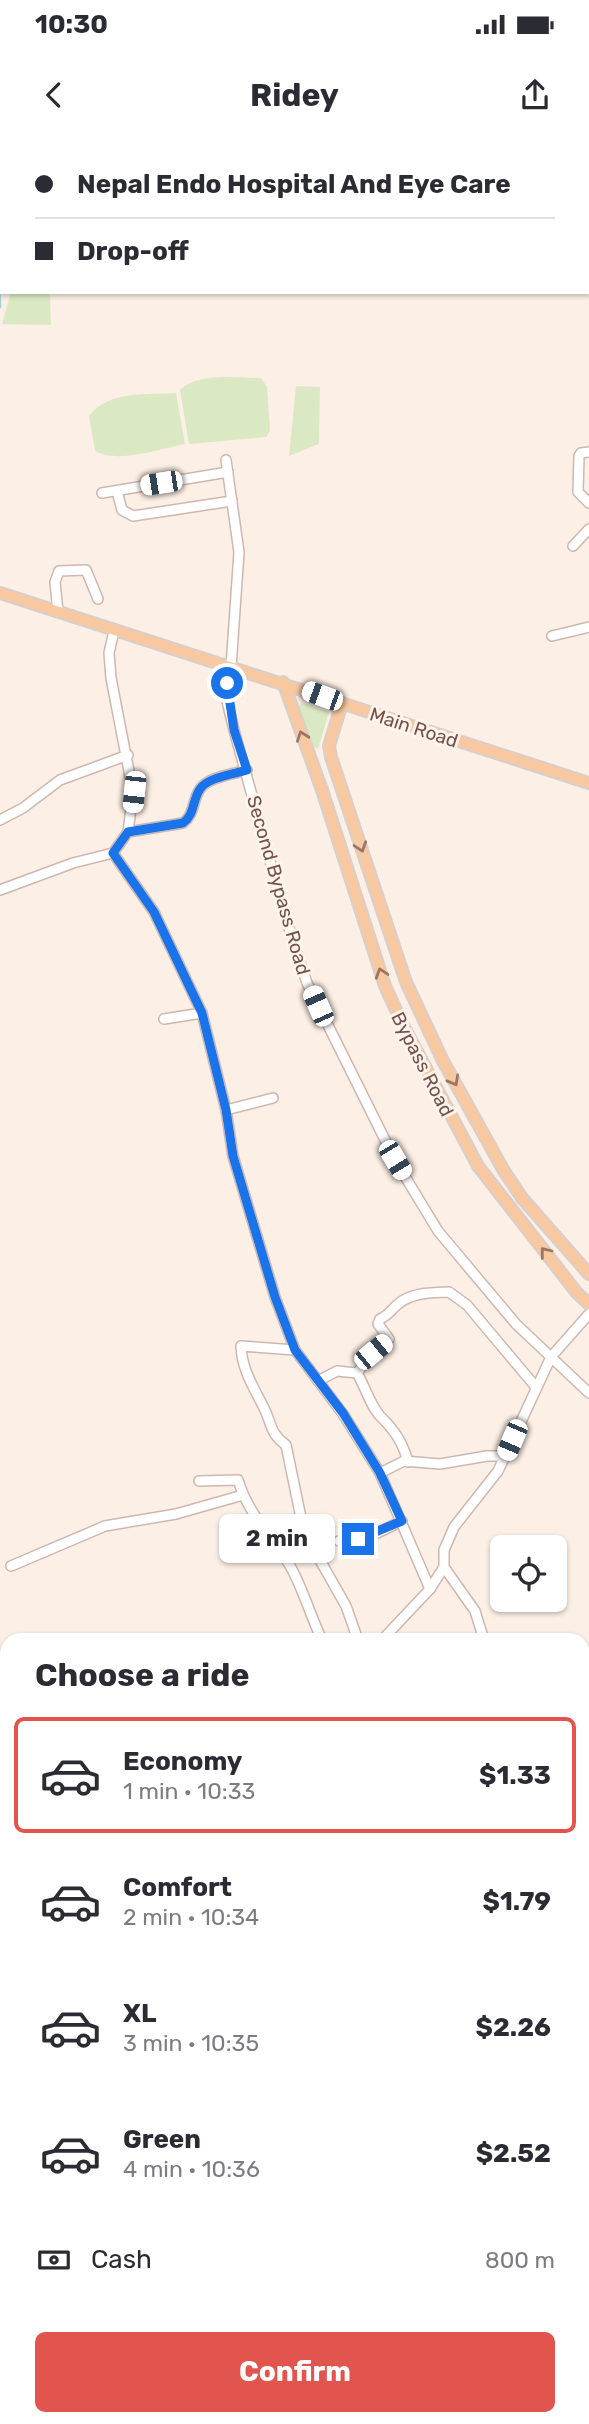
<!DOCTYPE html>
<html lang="en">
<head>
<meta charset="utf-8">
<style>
	body { margin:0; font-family:Rubik,sans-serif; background:#f7f7f7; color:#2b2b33; height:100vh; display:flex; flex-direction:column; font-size:26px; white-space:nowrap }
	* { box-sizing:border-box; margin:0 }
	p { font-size:23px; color:#7c7c81 }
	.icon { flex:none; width:38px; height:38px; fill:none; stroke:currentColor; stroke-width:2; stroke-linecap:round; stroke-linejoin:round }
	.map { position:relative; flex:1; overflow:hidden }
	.side { position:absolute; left:0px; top:1493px; width:590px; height:793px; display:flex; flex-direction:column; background:#fff; border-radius:21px 21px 0 0; box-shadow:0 2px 5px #0004 }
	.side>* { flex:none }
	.hud { position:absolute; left:0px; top:0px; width:590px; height:154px; box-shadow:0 2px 5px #0004; display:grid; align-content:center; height:154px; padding:0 35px; background:#fff }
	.tools { position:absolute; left:490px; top:1395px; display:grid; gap:14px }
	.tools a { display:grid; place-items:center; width:77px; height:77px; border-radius:10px; background:#fff; box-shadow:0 2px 5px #0004; font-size:35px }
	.end { position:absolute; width:32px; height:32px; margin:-16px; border:9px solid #1a73e8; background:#fff; box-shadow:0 0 0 4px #fff }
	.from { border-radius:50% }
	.bubble { position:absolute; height:49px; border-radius:10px; background:#fff; box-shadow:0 2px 5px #0004; font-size:23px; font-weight:700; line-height:49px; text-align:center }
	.car { position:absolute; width:21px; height:42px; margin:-21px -10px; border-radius:9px; box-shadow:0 0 5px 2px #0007; background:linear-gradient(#fff 24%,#345 0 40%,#fff 0 76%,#345 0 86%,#fff 0) }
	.hud b { display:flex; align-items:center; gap:24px; height:66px; font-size:26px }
	.hud b+b { border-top:2px solid #e1e1e2 }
	.hud i { width:18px; height:18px; background:#2b2b33 }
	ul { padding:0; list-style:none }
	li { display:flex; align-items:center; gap:21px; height:116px; margin:0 14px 10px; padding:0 21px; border:4px solid transparent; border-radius:10px }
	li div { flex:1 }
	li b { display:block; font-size:26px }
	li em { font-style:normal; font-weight:700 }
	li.active { border-color:#e2554e }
	li>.icon { width:63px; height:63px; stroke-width:1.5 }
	h2 { padding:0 35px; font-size:32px; line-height:84px }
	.pay { display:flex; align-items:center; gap:18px; height:77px; padding:0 35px; font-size:26px }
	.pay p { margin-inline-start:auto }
	.action { display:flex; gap:14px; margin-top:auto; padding:14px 35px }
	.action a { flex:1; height:80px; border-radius:10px; background:#e2554e; color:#fff; font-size:28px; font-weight:700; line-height:80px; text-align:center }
	.status { display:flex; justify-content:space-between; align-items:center; height:49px; padding:0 35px; background:#fff; direction:ltr }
	.status svg { height:19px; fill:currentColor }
	header { display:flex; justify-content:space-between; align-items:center; height:91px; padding:0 35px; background:#fff; font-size:32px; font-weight:700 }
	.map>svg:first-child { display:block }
	.green { fill:#dae9c4 }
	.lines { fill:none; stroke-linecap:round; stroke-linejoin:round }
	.stream { stroke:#a1d6d5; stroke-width:2.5 }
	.minor-casing { stroke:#cfb7af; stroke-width:12 }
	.major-casing { stroke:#d8cfcd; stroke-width:14 }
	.minor { stroke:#fff; stroke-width:9 }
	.major { stroke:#f8c8a0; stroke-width:10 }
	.oneway { stroke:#9c7564 }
	.route { stroke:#1a73e8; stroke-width:9 }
	.labels { text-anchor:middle; stroke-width:6; stroke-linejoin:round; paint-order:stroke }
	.street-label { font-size:19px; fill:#74524b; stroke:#fef4eb }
</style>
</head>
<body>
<div class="status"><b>10:30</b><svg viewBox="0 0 49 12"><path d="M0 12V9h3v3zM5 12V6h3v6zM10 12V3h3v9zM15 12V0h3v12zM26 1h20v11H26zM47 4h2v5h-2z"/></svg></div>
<header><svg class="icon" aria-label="back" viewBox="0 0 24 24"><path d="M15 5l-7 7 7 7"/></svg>Ridey<svg class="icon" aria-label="share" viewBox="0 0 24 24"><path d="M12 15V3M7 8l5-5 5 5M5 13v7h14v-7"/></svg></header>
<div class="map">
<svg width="589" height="2284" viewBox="0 0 589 2284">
	<rect width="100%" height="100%" fill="#fcefe5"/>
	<g class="green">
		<path d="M11,152H50L51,185L2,184Z"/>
		<path d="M261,238L267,247L270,291L266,297L189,304L180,250C198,232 237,238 261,238Z"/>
		<path d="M296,246L320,247L319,304L289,316Z"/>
		<path d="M176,253L185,304C158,309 119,324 95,311L89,276C108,250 148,255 176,253Z"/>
		<path d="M303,563L329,572L318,609L311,606L299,571V565Z"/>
	</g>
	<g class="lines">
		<path class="stream" d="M0,145V167"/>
		<g class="minor-casing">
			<g id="minor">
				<path d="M589,312L581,313L579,316L578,352L589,363"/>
				<path d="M226,320L239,412L231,527"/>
				<path d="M117,351L122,370L133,376L232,361"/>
				<path d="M102,353L228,332"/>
				<path d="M573,406L589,389"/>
				<path d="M58,472L55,442L59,431L86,430L98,459"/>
				<path d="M552,496L589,487"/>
				<path d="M226,525L227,561L234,590L286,779L307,843L395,1020L438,1091L516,1184L589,1253"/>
				<path d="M0,680L23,668L60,640L128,615"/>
				<path d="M128,692L183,683C195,674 192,661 200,649C208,637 233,634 247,630"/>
				<path d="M113,713L154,772L202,873L226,970L233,1016L275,1157L295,1210L343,1274L380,1333L430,1449"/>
				<path d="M0,750L73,723L113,713L128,692L133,652L111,538L109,513L114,491"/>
				<path d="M164,879L202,873"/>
				<path d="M226,970L273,958"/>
				<path d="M295,1210L241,1206C242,1230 253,1246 264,1268C272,1284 270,1294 286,1305L300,1373L308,1399L346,1466L358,1500"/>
				<path d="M357,1233L373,1212L389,1199L378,1184L380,1179C389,1175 391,1170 398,1164C412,1152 431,1153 449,1152L467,1165L535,1246"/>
				<path d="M318,1241L337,1231L357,1233C365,1246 371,1268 382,1278C395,1291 403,1303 408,1322"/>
				<path d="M380,1333L404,1321L440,1324L487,1316H504"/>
				<path d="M199,1341L238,1340C248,1373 270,1395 289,1424C303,1448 310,1475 322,1500"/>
				<path d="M339,1401L373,1395L402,1381"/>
				<path d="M11,1426L105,1386L176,1374L243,1355"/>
				<path d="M382,1500L430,1449L444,1427"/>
				<path d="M484,1500L475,1471L444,1427V1410L454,1387L498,1331L551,1217L589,1174"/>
				<path d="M0,1837L7,1835"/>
				<path d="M583,1887L589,1914"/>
			</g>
		</g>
		<g class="major-casing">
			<g id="major">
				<path d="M0,453L589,643"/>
				<path d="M283,542L322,650L385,846L403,885L478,1026L577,1153L589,1164"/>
				<path d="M342,563L329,606L331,617L406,842L443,921L504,1031L522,1058L589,1134"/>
			</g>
		</g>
		<use href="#minor" class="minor"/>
		<use href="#major" class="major"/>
	</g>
	<defs><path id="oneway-chevron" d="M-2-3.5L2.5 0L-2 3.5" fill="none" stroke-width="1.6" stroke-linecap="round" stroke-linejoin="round" transform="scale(1.75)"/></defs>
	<g class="oneway">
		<use href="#oneway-chevron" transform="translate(302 596) rotate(-110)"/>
		<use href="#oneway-chevron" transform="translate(361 707) rotate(72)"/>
		<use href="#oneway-chevron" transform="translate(381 833) rotate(-108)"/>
		<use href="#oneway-chevron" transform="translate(454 941) rotate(61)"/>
		<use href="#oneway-chevron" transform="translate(545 1112) rotate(-128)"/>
	</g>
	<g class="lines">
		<path class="route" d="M227,543L234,590L247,630C234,634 208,637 200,649C192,661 195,674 183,683L128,692L113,713L154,772L202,873L226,970L233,1016L275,1157L295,1210L343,1273L380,1333L402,1381L358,1399"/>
	</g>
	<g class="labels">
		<g class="street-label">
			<text transform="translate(414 587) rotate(18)" y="7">Main Road</text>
			<text transform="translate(279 745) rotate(74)" y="7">Second Bypass Road</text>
			<text transform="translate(423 924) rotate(63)" y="7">Bypass Road</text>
		</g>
	</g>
</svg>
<div class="tools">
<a><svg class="icon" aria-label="locate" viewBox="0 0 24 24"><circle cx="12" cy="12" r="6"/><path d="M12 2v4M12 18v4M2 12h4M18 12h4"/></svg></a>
</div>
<i class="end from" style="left:227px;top:543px"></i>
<i class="end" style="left:358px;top:1399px"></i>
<div class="bubble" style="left:219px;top:1374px;width:116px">2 min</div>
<i class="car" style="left:161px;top:343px;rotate:261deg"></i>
<i class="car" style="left:322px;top:556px;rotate:290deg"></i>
<i class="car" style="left:134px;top:652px;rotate:186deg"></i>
<i class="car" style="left:318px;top:866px;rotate:336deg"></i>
<i class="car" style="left:395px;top:1020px;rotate:149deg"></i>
<i class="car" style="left:373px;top:1212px;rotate:51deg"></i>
<i class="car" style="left:512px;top:1300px;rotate:203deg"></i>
<div class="hud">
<b><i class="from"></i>Nepal Endo Hospital And Eye Care</b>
<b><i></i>Drop-off</b>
</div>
<section class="side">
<h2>Choose a ride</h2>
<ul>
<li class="active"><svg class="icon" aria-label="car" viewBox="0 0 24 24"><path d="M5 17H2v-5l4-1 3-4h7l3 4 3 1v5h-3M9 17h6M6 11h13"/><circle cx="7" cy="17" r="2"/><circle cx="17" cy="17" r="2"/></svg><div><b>Economy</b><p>1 min · 10:33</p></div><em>$1.33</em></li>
<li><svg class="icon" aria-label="car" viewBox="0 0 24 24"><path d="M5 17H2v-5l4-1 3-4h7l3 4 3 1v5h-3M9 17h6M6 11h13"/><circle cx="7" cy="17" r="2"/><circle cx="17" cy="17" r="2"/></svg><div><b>Comfort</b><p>2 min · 10:34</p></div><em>$1.79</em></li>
<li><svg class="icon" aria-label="car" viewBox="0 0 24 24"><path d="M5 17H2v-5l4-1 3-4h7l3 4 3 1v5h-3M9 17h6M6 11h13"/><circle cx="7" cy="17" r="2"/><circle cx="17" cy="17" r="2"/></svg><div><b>XL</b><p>3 min · 10:35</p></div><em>$2.26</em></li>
<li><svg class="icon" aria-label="car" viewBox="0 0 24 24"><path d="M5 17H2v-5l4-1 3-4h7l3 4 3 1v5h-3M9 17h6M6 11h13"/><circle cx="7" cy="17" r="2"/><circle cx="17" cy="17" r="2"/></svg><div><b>Green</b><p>4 min · 10:36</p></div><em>$2.52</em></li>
</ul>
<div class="pay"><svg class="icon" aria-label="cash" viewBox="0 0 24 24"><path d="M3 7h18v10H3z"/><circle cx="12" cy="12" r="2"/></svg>Cash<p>800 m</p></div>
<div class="action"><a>Confirm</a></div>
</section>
</div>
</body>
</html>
